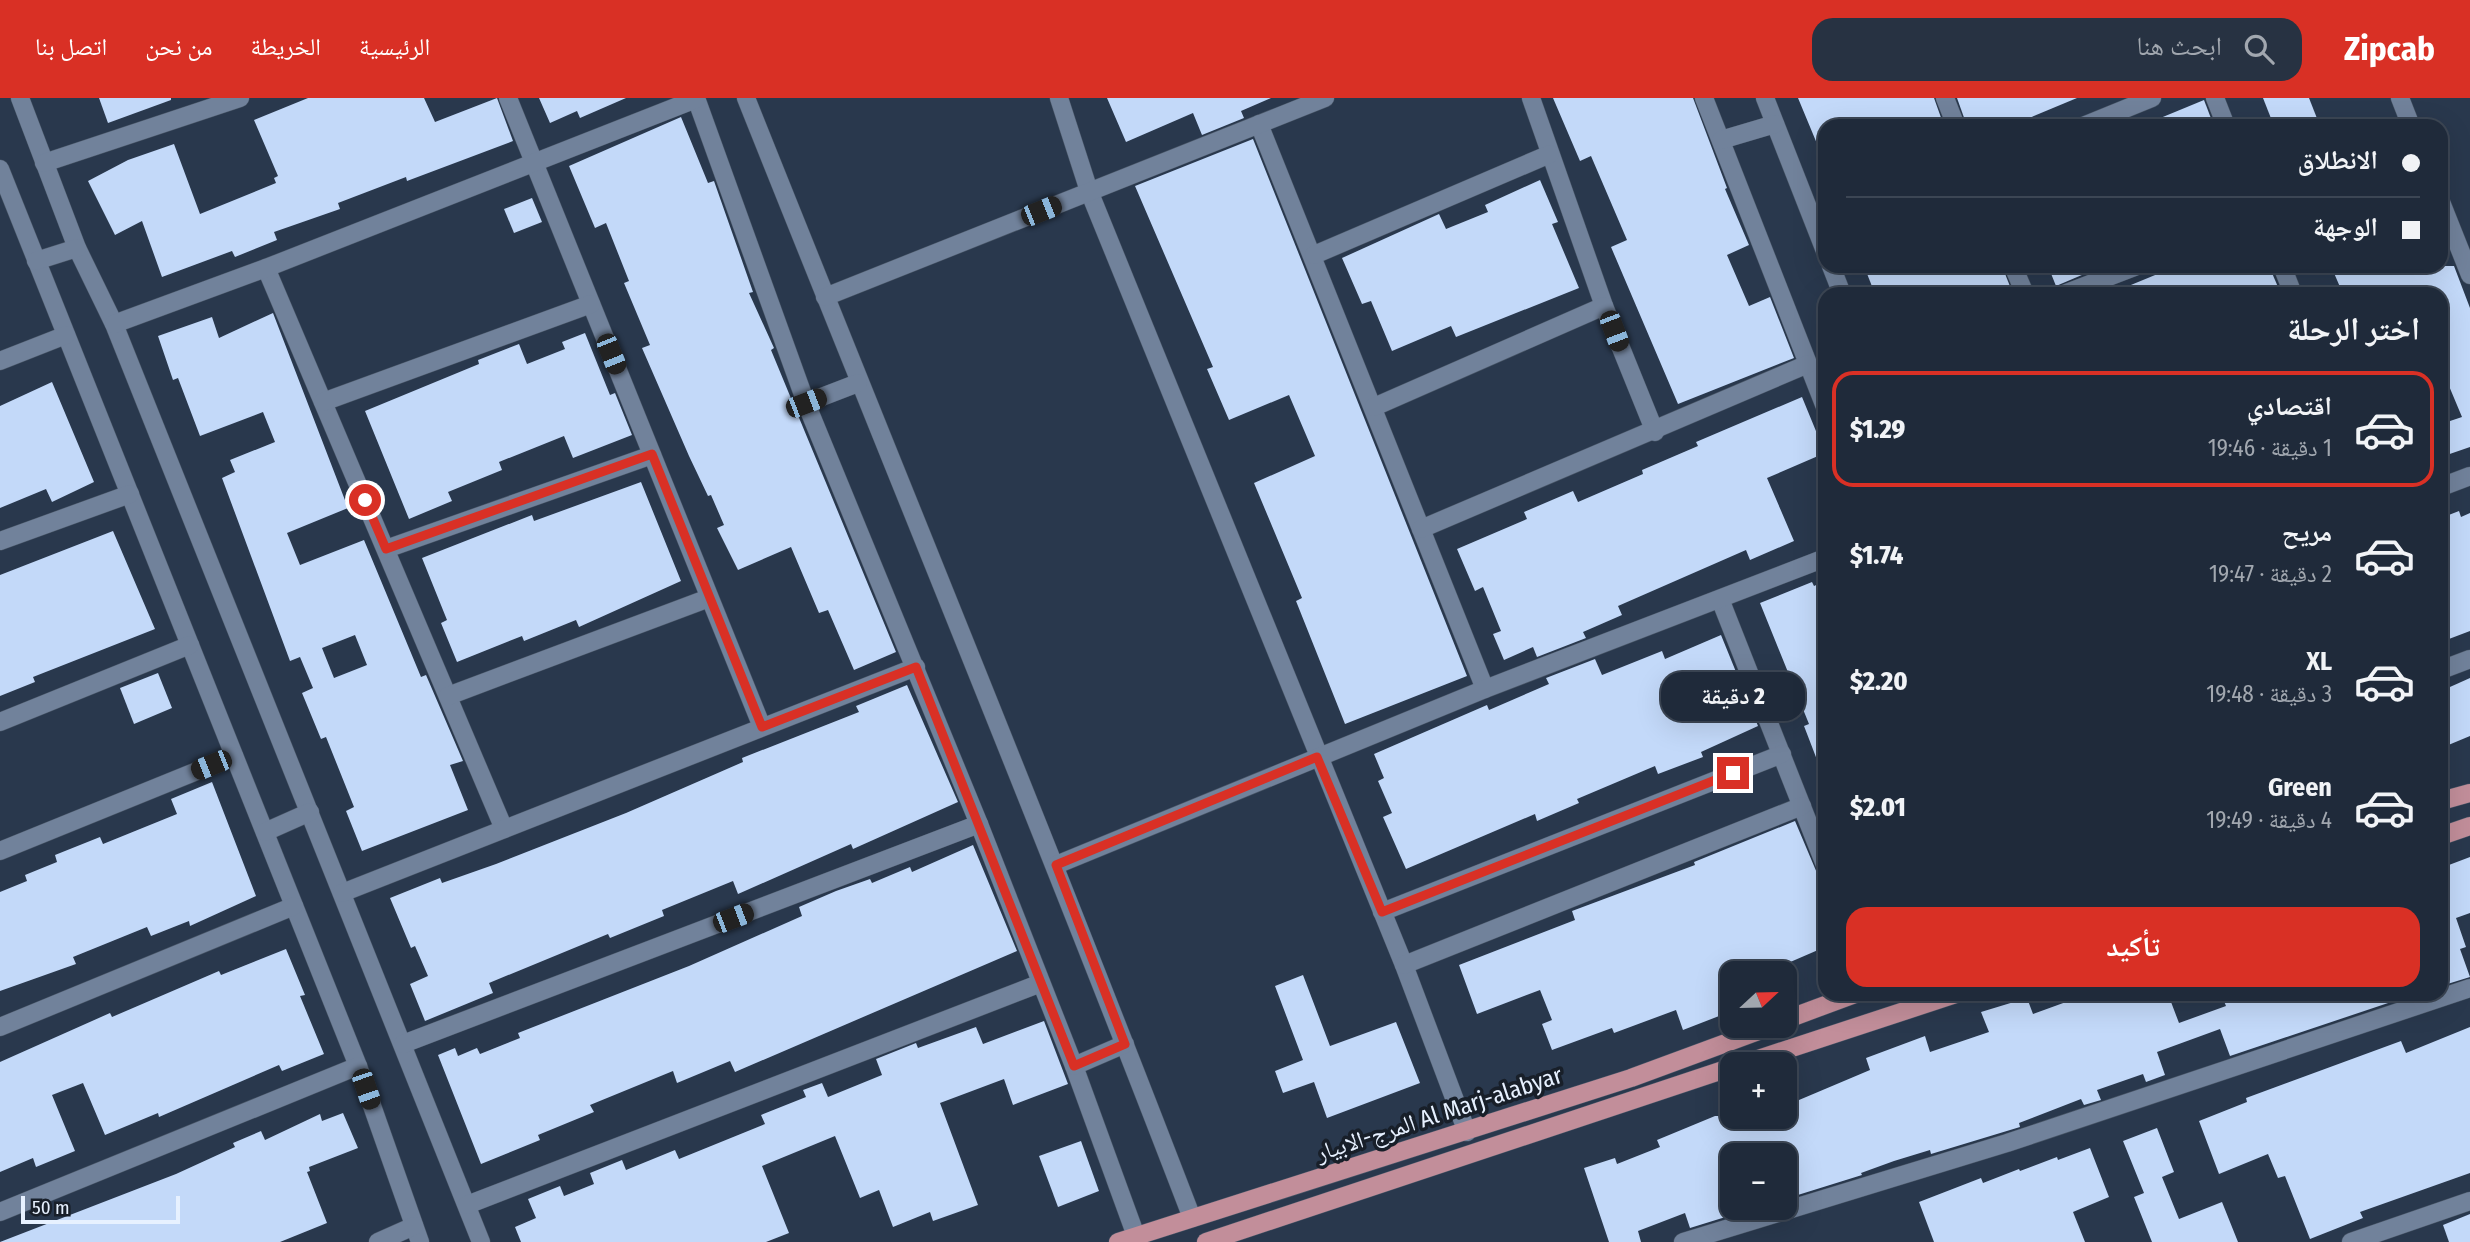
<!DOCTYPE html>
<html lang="ar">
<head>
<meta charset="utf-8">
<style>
	body { margin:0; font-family:"Fira Sans Condensed","Noto Naskh Arabic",sans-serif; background:#273242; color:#f1f3f6; direction:rtl; height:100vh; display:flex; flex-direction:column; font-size:26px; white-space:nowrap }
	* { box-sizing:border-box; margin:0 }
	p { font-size:23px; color:#a1a7af }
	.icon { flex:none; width:38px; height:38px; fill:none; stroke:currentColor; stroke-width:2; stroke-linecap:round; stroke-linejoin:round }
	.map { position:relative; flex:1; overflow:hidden; direction:ltr }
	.panel { position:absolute; left:1818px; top:189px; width:630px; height:714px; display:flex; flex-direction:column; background:#1f2a3a; border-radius:21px; box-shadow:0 7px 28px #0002,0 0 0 2px #3c4654; direction:rtl }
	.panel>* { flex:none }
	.hud { position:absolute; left:1818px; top:21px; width:630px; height:154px; border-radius:21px; box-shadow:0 7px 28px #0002,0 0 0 2px #3c4654; direction:rtl; display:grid; align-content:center; height:154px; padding:0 28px; background:#1f2a3a }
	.needle { width:46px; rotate:68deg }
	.buttons { position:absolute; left:1720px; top:863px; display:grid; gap:14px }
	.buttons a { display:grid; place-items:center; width:77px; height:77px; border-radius:14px; background:#1f2a3a; box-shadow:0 7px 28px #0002,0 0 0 2px #3c4654; font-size:35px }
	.scale { position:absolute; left:21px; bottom:18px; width:159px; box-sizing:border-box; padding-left:7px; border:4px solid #e7f1ff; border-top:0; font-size:19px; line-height:24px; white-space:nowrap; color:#e7f1ff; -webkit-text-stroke:5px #181f29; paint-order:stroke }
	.end { position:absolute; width:32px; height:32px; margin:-16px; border:9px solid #d93025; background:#fff; box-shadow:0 0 0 4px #fff }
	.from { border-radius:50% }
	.bubble { position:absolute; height:49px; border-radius:21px; background:#1f2a3a; box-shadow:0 7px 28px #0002,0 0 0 2px #3c4654; font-size:23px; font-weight:800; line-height:49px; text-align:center; direction:rtl }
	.car { position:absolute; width:21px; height:42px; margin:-21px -10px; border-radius:9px; box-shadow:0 0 5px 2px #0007; background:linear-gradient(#222 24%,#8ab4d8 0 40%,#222 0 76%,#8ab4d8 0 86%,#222 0) }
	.hud b { display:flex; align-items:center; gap:24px; height:66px; font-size:26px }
	.hud b+b { border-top:2px solid #3c4654 }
	.hud i { width:18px; height:18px; background:#f1f3f6 }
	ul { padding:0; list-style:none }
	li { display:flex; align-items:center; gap:21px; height:116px; margin:0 14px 10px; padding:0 14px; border:4px solid transparent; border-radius:21px }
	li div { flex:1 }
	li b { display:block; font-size:26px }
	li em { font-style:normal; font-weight:800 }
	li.current { border-color:#d93025 }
	li>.icon { width:63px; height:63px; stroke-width:1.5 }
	h2 { padding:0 28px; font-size:32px; line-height:84px }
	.primary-button { display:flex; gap:14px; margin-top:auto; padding:14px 28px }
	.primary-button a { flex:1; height:80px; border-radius:21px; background:#d93025; color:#fff; font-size:28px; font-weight:800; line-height:80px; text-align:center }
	header { display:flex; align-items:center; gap:42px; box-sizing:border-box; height:98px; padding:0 35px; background:#d93025; color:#fff }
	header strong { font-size:33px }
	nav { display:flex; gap:38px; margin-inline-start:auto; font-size:24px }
	.search { width:490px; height:63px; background:#273242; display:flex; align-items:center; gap:18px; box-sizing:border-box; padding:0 24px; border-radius:21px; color:#a1a7af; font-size:26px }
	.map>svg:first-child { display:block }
	.building { fill:#c3d9f9; fill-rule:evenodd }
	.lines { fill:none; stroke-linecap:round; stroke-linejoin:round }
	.minor-casing { stroke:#495667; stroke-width:19 }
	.major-casing { stroke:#495667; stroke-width:19 }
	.minor { stroke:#71829b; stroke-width:18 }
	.major { stroke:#c28e9a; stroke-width:18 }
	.route { stroke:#d93025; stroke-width:9 }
	.labels { text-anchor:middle; stroke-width:7; stroke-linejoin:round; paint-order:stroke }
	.street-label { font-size:24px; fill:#e7f1ff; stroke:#181f29 }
</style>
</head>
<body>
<header>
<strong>Zipcab</strong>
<div class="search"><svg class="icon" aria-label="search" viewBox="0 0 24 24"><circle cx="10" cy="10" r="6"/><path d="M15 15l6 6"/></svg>ابحث هنا</div>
<nav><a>الرئيسية</a><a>الخريطة</a><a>من نحن</a><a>اتصل بنا</a></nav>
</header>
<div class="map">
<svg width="2470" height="1144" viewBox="0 0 2470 1144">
	<rect width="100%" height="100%" fill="#29384d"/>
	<g class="building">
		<path d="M99,0H171V2L108,25Z"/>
		<path d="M308,0H424L435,24L497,0L513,43L407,83L406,79L338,105L340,111L274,134L277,142L235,159L232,153L162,179L142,123L115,137L88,83L128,62L174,46L200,116L276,85L274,80L278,78L254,22Z"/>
		<path d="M539,0H626L580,20L577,13L550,25Z"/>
		<path d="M1107,0H1271L1241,13L1244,20L1202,37L1193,15L1126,44Z"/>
		<path d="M1553,0H1693L1727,90L1725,91L1749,147L1727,157L1749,208L1770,199L1794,260L1678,306L1611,149L1627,142L1591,58L1580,63Z"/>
		<path d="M1798,0H1934L1944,28H1888L1885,21L1867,28H1825V65Z"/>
		<path d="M1957,0H2077L2010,28H1967Z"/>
		<path d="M2263,0H2309L2320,28H2274Z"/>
		<path d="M2204,2L2212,23L2200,28H2141Z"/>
		<path d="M681,19L708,85L714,83L753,194L749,195L774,250L771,252L896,554L854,572L828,512L819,515L791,449L738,472L717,430L724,427L711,397L708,398L689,358L642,250L650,247L624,185L629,183L606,125L595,130L569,68Z"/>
		<path d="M1253,41L1467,578L1345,626L1296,503L1302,500L1254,385L1315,358L1289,297L1229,322L1207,271L1213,269L1135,88Z"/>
		<path d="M1540,82L1558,124L1552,126L1579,190L1456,239L1451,228L1392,253L1371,203L1362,206L1342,160L1439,116L1446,131L1488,114L1485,107Z"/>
		<path d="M532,100L542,124L514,135L504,111Z"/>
		<path d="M1864,168H2002L2013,196H1875Z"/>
		<path d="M2048,168H2095L2096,171L2056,188Z"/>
		<path d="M2177,168H2269L2281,196H2109Z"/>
		<path d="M2331,168H2454L2470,210V349L2441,359V326L2462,319L2449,288L2441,291V196H2343Z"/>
		<path d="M273,215L348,410L287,435L300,467L364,442L421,579L426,577L463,663L450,667L468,712L362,753L346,713L354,709L326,639L321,641L302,595L313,590L300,559L290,563L222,380L235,374L230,362L275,344L263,314L200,338L178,280L173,282L158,238L212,219L219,240ZM355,537L367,567L334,580L322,550Z"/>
		<path d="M585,235L610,297L615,295L632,337L573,360L564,338L499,364L502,372L448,394L452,403L409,421L365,313L479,266L478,262L519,246L527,266L565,251L562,244Z"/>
		<path d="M52,284L94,384L52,404L46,391L0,410V308Z"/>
		<path d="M1802,299L1825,355L1767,380L1794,443L1750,462L1746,452L1618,508L1622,517L1583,534L1586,540L1537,559L1533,549L1504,562L1493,536L1501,533L1483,489L1475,493L1457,451L1527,421L1524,414L1573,393L1578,404L1643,376L1642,372L1698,348L1696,344Z"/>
		<path d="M641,384L681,483L579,529L576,522L524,543L522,538L457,564L441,525L447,522L422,460L532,417L534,423Z"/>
		<path d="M2459,413L2461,419L2470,415V533L2441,544V420Z"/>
		<path d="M113,433L155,531L33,579L35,584L0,598V477Z"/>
		<path d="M1825,483V680H1824L1804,628L1809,626L1760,505L1812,484L1814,488Z"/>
		<path d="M1721,537L1758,628L1701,654L1703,659L1658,676L1655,668L1577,701L1579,705L1537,723L1535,716L1406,771L1383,719L1392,715L1378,683L1384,680L1374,656L1487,607L1489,612L1549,586L1546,580L1595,561L1602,577L1662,553L1665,561Z"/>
		<path d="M158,575L172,610L134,626L120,590Z"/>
		<path d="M2470,580V638L2446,648L2441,636V593Z"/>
		<path d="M907,587L958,704L853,751L851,746L738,796L733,783L662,812L664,818L610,840L608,836L489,885L493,895L425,923L410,886L428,878L415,848L411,850L390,800L440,780L442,785L496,766L626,715L743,664L742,660L859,614L856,608Z"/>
		<path d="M212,684L256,798L190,828L189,823L151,838L147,829L73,859L76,866L0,893V794L27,783L25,777L57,764L55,757L100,739L103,746L177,716L171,701Z"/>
		<path d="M1795,723L1825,794V849L1788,865L1790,870L1779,875H1732V913L1683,932L1676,912L1614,935L1612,930L1552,952L1542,926L1552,922L1540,892L1477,916L1459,867L1575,822L1572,813L1695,767L1694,764Z"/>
		<path d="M973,747L1017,853L735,974L730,963L677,985L673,973L590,1007L594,1014L538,1037L540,1042L481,1066L438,957L455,950L458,958L477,950L480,956L520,940L518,935L689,868L802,818L799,809L836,793L870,781L872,785L910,769L912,774Z"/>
		<path d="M2470,759V815L2456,820L2466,849L2460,851L2470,879L2441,888V770Z"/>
		<path d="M286,851L305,897L300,898L324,956L282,973L279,967L159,1019L158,1015L105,1037L83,985L52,997L75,1053L36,1069L33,1060L0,1074V964L110,915L112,919L219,873L221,877Z"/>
		<path d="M1303,877L1330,948L1396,924L1420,985L1327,1020L1314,984L1283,995L1275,973L1303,962L1275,888Z"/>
		<path d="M2073,896H2168L2179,925L2226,908L2221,896L2409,898L2230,958L2220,931L2157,954L2165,977L2146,984L2143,976L2097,992L2101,1002L2084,1007L2081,1001L2019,1025L2020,1029L1931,1056L1930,1052L1894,1063L1861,1075L1862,1077L1785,1101V1057H1778L1775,1049L1755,1057H1732V1117L1690,1130L1685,1115L1638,1133L1641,1144H1609L1584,1070L1615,1060L1617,1066L1660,1049L1657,1042L1715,1018H1785V969L1799,1002L1870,972L1866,960L1925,938L1930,954L1989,934L1981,914L2027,900L2033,916L2066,904L2064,900Z"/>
		<path d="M1044,923L1068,986L1013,1007L1004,981L940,1005L978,1107L933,1123L930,1114L893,1129L879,1092L860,1100L835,1038L762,1068L789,1135L766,1144H521L515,1129L536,1120L528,1101L560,1088L564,1098L594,1086L590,1075L622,1062L626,1072L675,1052L679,1061L765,1026L761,1017L806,999L803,992L822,985L828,999L882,977L876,961L916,945L918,950L976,929L983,946Z"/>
		<path d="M2470,929V1075L2360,1114L2363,1120L2310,1141L2285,1078L2278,1080L2268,1056L2219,1076L2199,1023L2247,1004L2246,1000L2401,943L2406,955Z"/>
		<path d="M343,1015L358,1050L309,1069L310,1073L307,1074L327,1125L280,1144H0L176,1076L235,1049L233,1045L261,1033L265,1042L320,1016L322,1023Z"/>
		<path d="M2157,1030L2174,1074L2162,1079L2179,1121L2222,1104L2238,1144H2152L2134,1099L2144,1095L2123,1043Z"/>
		<path d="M1081,1043L1099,1093L1058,1109L1039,1058Z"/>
		<path d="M2090,1050L2109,1099L2073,1114L2085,1144H1934L1919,1104L1981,1080L1983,1085L2019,1071L2020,1073L2057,1059L2058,1062Z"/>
		<path d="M2470,1116V1144H2449L2443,1127Z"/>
	</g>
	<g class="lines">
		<g class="minor-casing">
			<g id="minor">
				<path d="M20,0L77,150L114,226L481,1144"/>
				<path d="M508,0L762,629"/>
				<path d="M696,0L806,305L979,726L1074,968L1136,1138"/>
				<path d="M746,0C895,373 1048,745 1192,1120"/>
				<path d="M1059,0L1089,93L1404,867L1467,1034"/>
				<path d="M1531,0L1604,208L1655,334"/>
				<path d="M1704,0L1825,309"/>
				<path d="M1765,0L1825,153"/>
				<path d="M1945,0L1956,28"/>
				<path d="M2215,0L2226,28"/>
				<path d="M2400,0L2411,28"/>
				<path d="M1259,26L1485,591"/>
				<path d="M2083,28L2152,0"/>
				<path d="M1721,42L1775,26"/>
				<path d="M44,65L240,0"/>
				<path d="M0,71L358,968L420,1144"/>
				<path d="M2441,104L2470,177"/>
				<path d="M1314,157L1550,56"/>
				<path d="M36,163L77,150"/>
				<path d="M1831,168L1842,196"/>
				<path d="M2013,168L2025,196"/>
				<path d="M2282,168L2293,196"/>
				<path d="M266,170L504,731"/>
				<path d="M2064,196L2137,168"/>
				<path d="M825,199L1325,0"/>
				<path d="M114,226L266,170L696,1"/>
				<path d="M0,263L66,237"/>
				<path d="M323,304L591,206"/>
				<path d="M806,305L858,285"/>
				<path d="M1374,309L1604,208"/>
				<path d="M2441,389L2470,378"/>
				<path d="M1421,431L1808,266"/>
				<path d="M0,443L130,396"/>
				<path d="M386,451L652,357"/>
				<path d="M1720,501L1825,767"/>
				<path d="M2441,572L2470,561"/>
				<path d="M448,598L709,500"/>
				<path d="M0,624L190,547"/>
				<path d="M265,734L310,714"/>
				<path d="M0,753L234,658"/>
				<path d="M1056,767L1485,591L1825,460"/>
				<path d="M342,795L916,569"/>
				<path d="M1382,814L1782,656"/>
				<path d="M1404,867L1802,708"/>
				<path d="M0,929L294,808"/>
				<path d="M403,946L979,726"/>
				<path d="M1074,968L1125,946"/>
				<path d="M467,1107L1041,885"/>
				<path d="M0,1114L358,968"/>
				<path d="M378,1144L414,1128"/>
				<path d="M1683,1144L2007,1045L2470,890"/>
				<path d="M2351,1144L2470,1103"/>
			</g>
		</g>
		<g class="major-casing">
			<g id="major">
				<path d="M2441,703L2470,695"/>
				<path d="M2441,738L2470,728"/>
				<path d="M1785,922L1855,896"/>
				<path d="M1743,966L1956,896"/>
				<path d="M1118,1144L1631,980L1772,928"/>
				<path d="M1206,1144L1732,969"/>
			</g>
		</g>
		<use href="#minor" class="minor"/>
		<use href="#major" class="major"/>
	</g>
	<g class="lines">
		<path class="route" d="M365,402L386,451L652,356L762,629L916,569L1074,968L1125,946L1056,767L1317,659L1382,814L1733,675"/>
	</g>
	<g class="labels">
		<g class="street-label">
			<text transform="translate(1439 1016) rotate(-18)" y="8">المرج-الابيار Al Marj-alabyar</text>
		</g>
	</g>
</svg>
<div class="buttons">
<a><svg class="needle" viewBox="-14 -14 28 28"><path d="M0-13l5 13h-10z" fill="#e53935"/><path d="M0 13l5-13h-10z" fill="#a1a7af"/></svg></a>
<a>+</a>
<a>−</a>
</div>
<div class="scale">50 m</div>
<i class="end from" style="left:365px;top:402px"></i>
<i class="end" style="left:1733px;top:675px"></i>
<div class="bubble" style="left:1661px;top:574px;width:144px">2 دقيقة</div>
<i class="car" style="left:1041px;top:113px;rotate:68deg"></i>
<i class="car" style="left:1614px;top:233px;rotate:159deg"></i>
<i class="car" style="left:611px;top:256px;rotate:158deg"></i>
<i class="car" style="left:806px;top:305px;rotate:69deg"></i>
<i class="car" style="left:211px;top:667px;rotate:248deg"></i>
<i class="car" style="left:733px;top:820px;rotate:69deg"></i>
<i class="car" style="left:366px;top:991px;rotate:161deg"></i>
<div class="hud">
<b><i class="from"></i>الانطلاق</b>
<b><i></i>الوجهة</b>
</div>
<section class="panel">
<h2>اختر الرحلة</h2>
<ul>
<li class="current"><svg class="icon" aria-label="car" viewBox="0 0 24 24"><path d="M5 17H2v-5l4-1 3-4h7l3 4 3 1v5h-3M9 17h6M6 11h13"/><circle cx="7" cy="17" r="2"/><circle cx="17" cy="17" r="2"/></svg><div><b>اقتصادي</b><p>1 دقيقة · 19:46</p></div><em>$1.29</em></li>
<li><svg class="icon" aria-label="car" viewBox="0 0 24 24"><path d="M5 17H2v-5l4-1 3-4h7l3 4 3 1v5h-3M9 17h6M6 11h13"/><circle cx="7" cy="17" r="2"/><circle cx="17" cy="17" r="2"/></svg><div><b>مريح</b><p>2 دقيقة · 19:47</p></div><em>$1.74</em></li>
<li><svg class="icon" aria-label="car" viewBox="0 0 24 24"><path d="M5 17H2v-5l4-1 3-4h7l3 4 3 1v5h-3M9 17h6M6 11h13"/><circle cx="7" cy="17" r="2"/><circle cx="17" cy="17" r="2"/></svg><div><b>XL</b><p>3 دقيقة · 19:48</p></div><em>$2.20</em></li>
<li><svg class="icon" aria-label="car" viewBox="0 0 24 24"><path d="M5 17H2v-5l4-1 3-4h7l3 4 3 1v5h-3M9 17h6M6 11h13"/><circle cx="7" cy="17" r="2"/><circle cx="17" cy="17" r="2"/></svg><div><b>Green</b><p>4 دقيقة · 19:49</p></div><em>$2.01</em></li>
</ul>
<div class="primary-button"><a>تأكيد</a></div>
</section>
</div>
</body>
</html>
